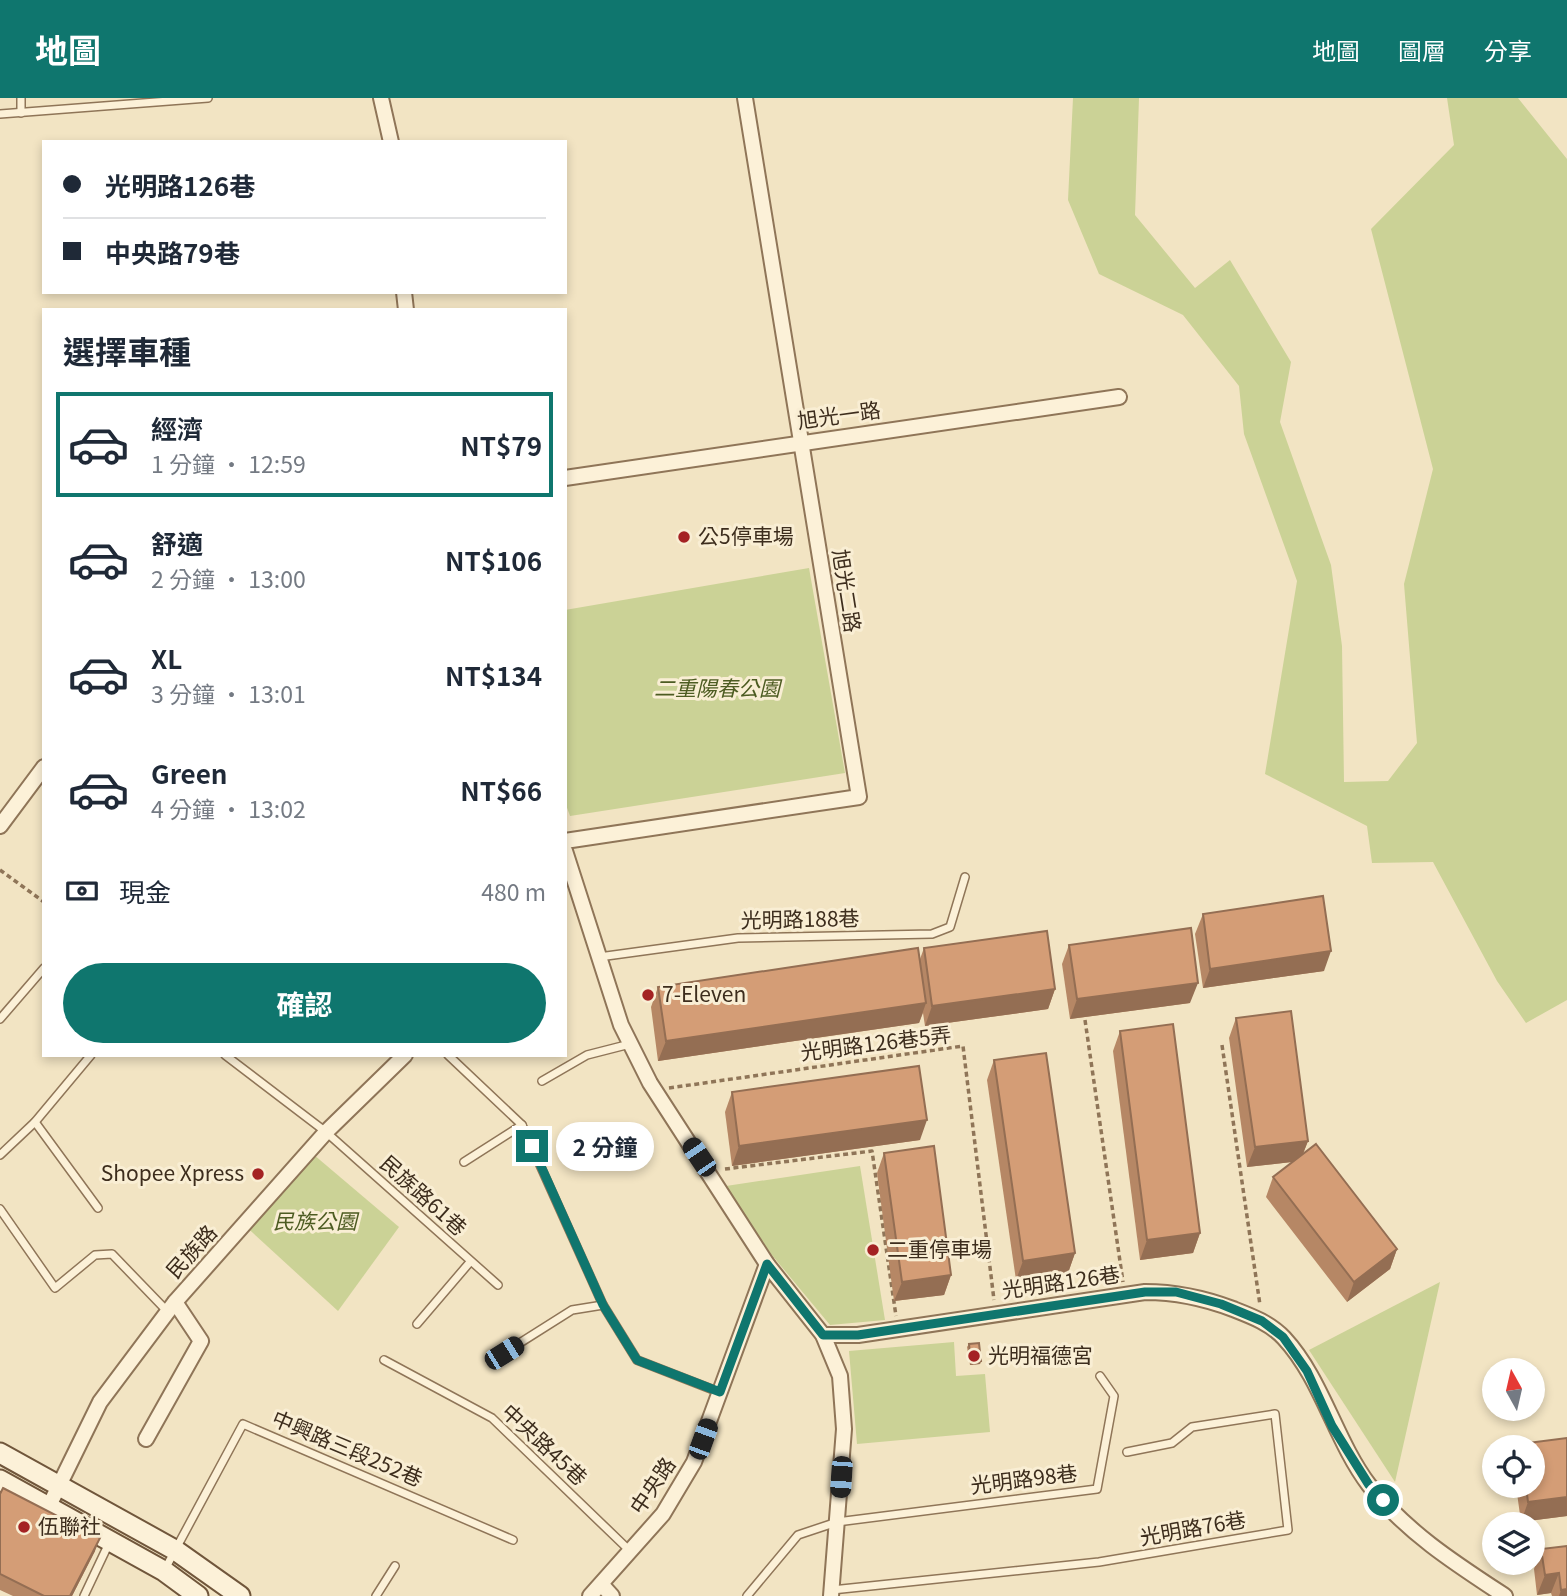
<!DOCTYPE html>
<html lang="zh-TW">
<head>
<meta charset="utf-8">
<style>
	body { margin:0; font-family:Georgia,"Noto Sans TC",serif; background:#f6f6f7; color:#1f2937; height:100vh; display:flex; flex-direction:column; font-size:26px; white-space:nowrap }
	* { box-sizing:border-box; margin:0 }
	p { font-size:23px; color:#747a83 }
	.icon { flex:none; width:38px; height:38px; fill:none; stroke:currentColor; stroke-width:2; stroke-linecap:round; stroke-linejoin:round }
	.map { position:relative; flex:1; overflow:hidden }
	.panel { position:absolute; left:42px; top:210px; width:525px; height:749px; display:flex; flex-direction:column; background:#fff; border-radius:0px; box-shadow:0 4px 10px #0003 }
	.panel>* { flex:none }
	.top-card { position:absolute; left:42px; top:42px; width:525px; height:154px; border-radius:0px; box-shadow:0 4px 10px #0003; display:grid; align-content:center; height:154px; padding:0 21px; background:#fff }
	.needle { width:46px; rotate:352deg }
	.controls { position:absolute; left:1482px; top:1260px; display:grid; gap:14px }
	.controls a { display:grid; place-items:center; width:63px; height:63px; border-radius:50%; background:#fff; box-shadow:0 4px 10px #0003; font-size:35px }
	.end { position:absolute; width:32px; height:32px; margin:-16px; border:9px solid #0f766e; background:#fff; box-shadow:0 0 0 4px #fff }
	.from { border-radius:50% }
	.bubble { position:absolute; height:49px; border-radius:24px; background:#fff; box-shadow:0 4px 10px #0003; font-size:23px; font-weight:700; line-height:49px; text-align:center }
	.car { position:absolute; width:21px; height:42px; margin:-21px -10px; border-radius:9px; box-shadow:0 0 5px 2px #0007; background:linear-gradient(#222 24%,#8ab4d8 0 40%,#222 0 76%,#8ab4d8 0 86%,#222 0) }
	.top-card b { display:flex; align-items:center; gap:24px; height:66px; font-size:26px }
	.top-card b+b { border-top:2px solid #e0e1e3 }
	.top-card i { width:18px; height:18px; background:#1f2937 }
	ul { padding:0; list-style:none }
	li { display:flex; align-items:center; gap:21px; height:105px; margin:0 14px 10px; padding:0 7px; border:4px solid transparent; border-radius:0px }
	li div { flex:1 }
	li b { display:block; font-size:26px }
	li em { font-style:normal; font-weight:700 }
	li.active { border-color:#0f766e }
	li>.icon { width:63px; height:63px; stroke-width:1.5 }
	h2 { padding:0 21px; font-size:32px; line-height:84px }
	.pay { display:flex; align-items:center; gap:18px; height:77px; padding:0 21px; font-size:26px }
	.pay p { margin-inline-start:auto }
	.primary-button { display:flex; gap:14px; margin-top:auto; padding:14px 21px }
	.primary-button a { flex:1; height:80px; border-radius:42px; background:#0f766e; color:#fff; font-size:28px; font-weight:700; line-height:80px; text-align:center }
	header { display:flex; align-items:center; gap:42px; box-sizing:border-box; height:98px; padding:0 35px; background:#0f766e; color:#fff }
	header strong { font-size:33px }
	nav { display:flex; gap:38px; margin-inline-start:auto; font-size:24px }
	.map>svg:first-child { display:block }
	.green { fill:#cbd296 }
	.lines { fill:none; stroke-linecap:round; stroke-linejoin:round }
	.service-casing { stroke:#8f7558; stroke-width:10 }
	.minor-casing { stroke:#8f7558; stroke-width:18 }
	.secondary-casing { stroke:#70563b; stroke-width:23 }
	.path { stroke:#8f7558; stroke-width:3.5; stroke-dasharray:5 3.5; stroke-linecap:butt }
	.service { stroke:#fcf1d8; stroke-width:7 }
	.minor { stroke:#fcf1d8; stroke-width:14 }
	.secondary { stroke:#fcf1d8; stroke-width:19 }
	.wall { fill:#b68765 }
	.shaded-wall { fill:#946e53 }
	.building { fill:#d49d76; stroke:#946e53; stroke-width:2 }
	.route { stroke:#0f766e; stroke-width:9 }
	.poi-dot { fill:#a42223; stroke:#f9eed4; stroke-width:2.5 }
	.labels { text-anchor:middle; stroke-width:6; stroke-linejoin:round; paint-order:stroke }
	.street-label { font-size:21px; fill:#3d2d1d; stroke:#f9eed4 }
	.poi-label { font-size:21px; fill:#3d2d1d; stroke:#f9eed4; text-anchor:start }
	.park-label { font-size:21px; font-style:italic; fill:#4d5c22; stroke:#f9eed4 }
</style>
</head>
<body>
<header>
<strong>地圖</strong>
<nav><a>地圖</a><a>圖層</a><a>分享</a></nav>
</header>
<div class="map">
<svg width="1567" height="1498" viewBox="0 0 1567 1498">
	<rect width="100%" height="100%" fill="#f2e4c3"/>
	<g class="green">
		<path d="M1073,0H1139L1135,117L1195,190L1230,162L1291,264L1280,324L1331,467L1342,548L1344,684L1388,683L1417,645L1404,486L1433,371L1371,131L1454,47L1447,0H1518L1567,61V902L1526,925L1497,883L1433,764L1372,765L1367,728L1265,676L1297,483L1244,336L1239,288L1183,217L1099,176L1068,102Z"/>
		<path d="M809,470L845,675L570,718L565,704V512Z"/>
		<path d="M307,1051L399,1129L338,1213L242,1125Z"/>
		<path d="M860,1068L885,1222L830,1227L771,1156L726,1088Z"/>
		<path d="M1440,1184L1395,1384L1309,1252Z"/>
		<path d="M954,1244L956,1278L985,1276L990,1334L857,1346L849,1253Z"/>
	</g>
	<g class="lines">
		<g class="service-casing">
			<g id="service">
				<path d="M21,0V15"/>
				<path d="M0,16L208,0"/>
				<path d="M599,859L738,840L932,836L950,829L965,779"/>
				<path d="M0,921L44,870"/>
				<path d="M225,957L326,1034L498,1187"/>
				<path d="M448,957L522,1027L603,1207L637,1262L719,1294"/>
				<path d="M542,983L587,957L630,946"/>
				<path d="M35,1024L98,1110"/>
				<path d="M0,1057L35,1024L91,957"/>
				<path d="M464,1064L522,1027"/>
				<path d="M0,1111L55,1190L95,1157L112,1156L167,1213"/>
				<path d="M417,1226L470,1164"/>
				<path d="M504,1255L572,1212L603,1207"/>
				<path d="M384,1262L492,1320L630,1453"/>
				<path d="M164,1473L243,1326L513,1442"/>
				<path d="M832,1492L1099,1464L1288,1432L1275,1316L1192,1329L1172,1345L1127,1354"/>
				<path d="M84,1498L110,1443"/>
				<path d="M376,1498L395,1468"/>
				<path d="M747,1498L798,1437L837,1424L1097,1391L1114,1298L1100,1278"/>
			</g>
		</g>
		<g class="minor-casing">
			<g id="minor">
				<path d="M381,0L391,44"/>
				<path d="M404,194L406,212"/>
				<path d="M565,380L1119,299"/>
				<path d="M0,728L44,669"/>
				<path d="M565,743L859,699L745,0"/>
				<path d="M565,753L621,927L650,985L767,1166L823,1237L840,1278L844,1331L831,1498"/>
				<path d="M823,1237H858L1145,1194C1176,1194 1204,1200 1233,1211C1251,1218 1270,1225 1284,1240C1322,1281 1335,1342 1369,1387C1406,1434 1456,1466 1505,1498"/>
				<path d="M146,1341L201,1243L175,1204"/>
				<path d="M49,1408L100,1304L175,1204L326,1034L405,957"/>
				<path d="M602,1487L612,1498"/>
				<path d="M590,1498L663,1416L694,1364L767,1166"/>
			</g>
		</g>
		<g class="secondary-casing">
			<g id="secondary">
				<path d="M0,1355L175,1452L240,1498"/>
				<path d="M0,1382L164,1473L198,1498"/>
			</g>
		</g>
		<g class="path">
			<path d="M0,772L44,804"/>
			<path d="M1085,922L1123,1184"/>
			<path d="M1222,947L1260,1207"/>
			<path d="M669,990L963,948L994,1202"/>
			<path d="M725,1071L872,1053L896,1218"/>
		</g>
		<use href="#service" class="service"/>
		<use href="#minor" class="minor"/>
		<use href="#secondary" class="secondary"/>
	</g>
	<g class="wall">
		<path d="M1203,816L1324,873L1203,890L1195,836Z"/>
		<path d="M1069,847L1190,905L1070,921L1062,866Z"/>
		<path d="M924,850L1055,891L1048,911L925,928L923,915L919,925L658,963L651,909L658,889L920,861Z"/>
		<path d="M1236,920L1308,1043L1303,1056L1397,1151L1390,1171L1347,1204L1266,1099L1273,1079L1292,1064L1247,1069L1229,940Z"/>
		<path d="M1120,933L1200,1135L1193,1155L1140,1162L1113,953Z"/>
		<path d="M994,962L1075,1155L1068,1175L1016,1182L987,982Z"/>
		<path d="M732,994L920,1042L732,1068L725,1014Z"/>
		<path d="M884,1055L951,1177L944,1197L894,1203L877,1075Z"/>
		<path d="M969,1246L981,1263L980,1266L970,1267L967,1249Z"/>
		<path d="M1567,1340V1418L1521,1424L1516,1388H1533V1349H1519L1521,1346Z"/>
		<path d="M0,1396L95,1453L72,1498H13L0,1492Z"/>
		<path d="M1567,1448V1498H1552L1551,1495L1537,1497L1534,1471L1541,1451Z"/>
	</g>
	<g class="shaded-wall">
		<path d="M1331,853L1324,873L1203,890L1210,871Z"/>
		<path d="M1198,885L1190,905L1070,921L1077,901Z"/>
		<path d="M1055,891L1048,911L925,928L932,908Z"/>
		<path d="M926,905L919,925L658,963L666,943Z"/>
		<path d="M927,1022L920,1042L732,1068L739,1048Z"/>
		<path d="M1308,1043L1300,1063L1247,1069L1255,1049Z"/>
		<path d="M1200,1135L1193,1155L1140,1162L1147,1142Z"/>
		<path d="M1397,1151L1390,1171L1347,1204L1354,1184Z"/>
		<path d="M1075,1155L1068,1175L1016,1182L1023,1163Z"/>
		<path d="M951,1177L944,1197L894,1203L902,1184Z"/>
		<path d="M981,1263L980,1266L970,1267L971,1264Z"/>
		<path d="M1567,1399V1418L1521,1424L1528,1404Z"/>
		<path d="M100,1440L95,1453L72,1498H70Z"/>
		<path d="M1559,1475L1551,1495L1537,1497L1545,1477Z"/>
		<path d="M1567,1491V1498H1559L1561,1492Z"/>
	</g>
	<g class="building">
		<path d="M1323,798L1331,853L1210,871L1203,816Z"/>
		<path d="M1191,830L1198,885L1077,901L1069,847Z"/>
		<path d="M1047,833L1055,891L932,908L924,850Z"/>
		<path d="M918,850L926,905L666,943L658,889Z"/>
		<path d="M1291,913L1308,1043L1255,1049L1236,920Z"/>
		<path d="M1173,926L1200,1135L1147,1142L1120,933Z"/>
		<path d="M1046,955L1075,1155L1023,1163L994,962Z"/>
		<path d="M919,968L927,1022L739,1048L732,994Z"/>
		<path d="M1316,1046L1397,1151L1354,1184L1273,1079Z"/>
		<path d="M934,1048L951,1177L902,1184L884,1055Z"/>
		<path d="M979,1245L981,1263L971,1264L969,1246Z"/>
		<path d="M1567,1340V1399L1528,1404L1526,1388H1533V1349H1521V1346Z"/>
		<path d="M3,1390L100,1440L70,1498H44L0,1476V1396Z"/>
		<path d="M1567,1448V1491L1561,1492L1559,1475L1545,1477L1541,1451Z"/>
	</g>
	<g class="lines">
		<path class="route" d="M532,1048L603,1207L637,1262L720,1294L767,1166L823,1237H858L1145,1194H1176L1221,1206L1262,1223L1283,1239L1307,1273L1332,1328L1369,1387L1383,1402"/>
	</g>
	<g class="poi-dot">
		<circle cx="684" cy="439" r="7"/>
		<circle cx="648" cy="897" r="7"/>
		<circle cx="258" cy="1076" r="7"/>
		<circle cx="873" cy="1152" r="7"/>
		<circle cx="974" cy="1258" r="7"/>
		<circle cx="24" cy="1429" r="7"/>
	</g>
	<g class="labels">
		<g class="street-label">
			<text transform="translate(839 318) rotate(-8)" y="7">旭光一路</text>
			<text transform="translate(846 493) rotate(81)" y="7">旭光二路</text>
			<text transform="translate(800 822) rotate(-1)" y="7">光明路188巷</text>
			<text transform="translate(876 946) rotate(-7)" y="7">光明路126巷5弄</text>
			<text transform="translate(423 1098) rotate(42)" y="7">民族路61巷</text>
			<text transform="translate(192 1154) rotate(-48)" y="7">民族路</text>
			<text transform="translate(1061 1185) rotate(-8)" y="7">光明路126巷</text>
			<text transform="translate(544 1347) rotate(43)" y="7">中央路45巷</text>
			<text transform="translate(347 1351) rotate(23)" y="7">中興路三段252巷</text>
			<text transform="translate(1024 1382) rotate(-7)" y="7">光明路98巷</text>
			<text transform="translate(653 1388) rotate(-56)" y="7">中央路</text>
			<text transform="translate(1193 1431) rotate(-10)" y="7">光明路76巷</text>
		</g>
		<g class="poi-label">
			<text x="698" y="446">公5停車場</text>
			<text x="662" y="904">7-Eleven</text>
			<text x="244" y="1083" text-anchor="end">Shopee Xpress</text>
			<text x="887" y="1159">二重停車場</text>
			<text x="988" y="1265">光明福德宮</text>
			<text x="38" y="1436">伍聯社</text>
		</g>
		<g class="park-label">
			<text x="717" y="598">二重陽春公園</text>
			<text x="315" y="1131">民族公園</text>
		</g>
	</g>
</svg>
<div class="controls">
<a><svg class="needle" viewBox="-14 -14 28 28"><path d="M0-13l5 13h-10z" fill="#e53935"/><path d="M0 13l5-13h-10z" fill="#747a83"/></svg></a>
<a><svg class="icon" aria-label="locate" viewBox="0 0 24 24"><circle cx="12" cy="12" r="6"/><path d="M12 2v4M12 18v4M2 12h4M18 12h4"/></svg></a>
<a><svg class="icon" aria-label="layers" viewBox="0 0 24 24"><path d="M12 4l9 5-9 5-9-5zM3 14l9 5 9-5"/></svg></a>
</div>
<i class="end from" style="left:1383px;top:1402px"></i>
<i class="end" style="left:532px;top:1048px"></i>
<div class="bubble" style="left:556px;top:1024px;width:98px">2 分鐘</div>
<i class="car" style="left:699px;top:1059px;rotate:326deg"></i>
<i class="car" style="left:504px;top:1255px;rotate:58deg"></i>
<i class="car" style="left:703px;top:1341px;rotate:20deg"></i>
<i class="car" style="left:841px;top:1379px;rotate:184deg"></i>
<div class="top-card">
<b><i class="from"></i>光明路126巷</b>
<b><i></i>中央路79巷</b>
</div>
<section class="panel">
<h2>選擇車種</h2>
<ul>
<li class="active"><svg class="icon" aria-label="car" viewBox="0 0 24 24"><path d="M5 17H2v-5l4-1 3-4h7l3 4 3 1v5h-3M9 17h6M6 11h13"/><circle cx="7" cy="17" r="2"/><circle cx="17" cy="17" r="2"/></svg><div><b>經濟</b><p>1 分鐘 · 12:59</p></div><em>NT$79</em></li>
<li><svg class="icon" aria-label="car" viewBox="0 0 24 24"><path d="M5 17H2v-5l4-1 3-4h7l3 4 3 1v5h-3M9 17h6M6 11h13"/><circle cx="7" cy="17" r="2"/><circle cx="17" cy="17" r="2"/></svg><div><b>舒適</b><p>2 分鐘 · 13:00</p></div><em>NT$106</em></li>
<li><svg class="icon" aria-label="car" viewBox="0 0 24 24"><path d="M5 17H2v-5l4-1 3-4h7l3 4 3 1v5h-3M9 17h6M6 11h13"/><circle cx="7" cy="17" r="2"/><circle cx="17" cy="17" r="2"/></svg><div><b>XL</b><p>3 分鐘 · 13:01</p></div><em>NT$134</em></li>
<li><svg class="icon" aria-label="car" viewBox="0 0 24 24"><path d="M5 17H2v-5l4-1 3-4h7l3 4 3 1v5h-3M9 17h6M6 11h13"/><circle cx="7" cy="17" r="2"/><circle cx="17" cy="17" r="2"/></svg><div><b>Green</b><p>4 分鐘 · 13:02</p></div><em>NT$66</em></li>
</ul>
<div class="pay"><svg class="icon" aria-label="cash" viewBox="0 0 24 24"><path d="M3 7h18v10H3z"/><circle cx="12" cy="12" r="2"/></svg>現金<p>480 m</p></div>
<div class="primary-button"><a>確認</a></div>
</section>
</div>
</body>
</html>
